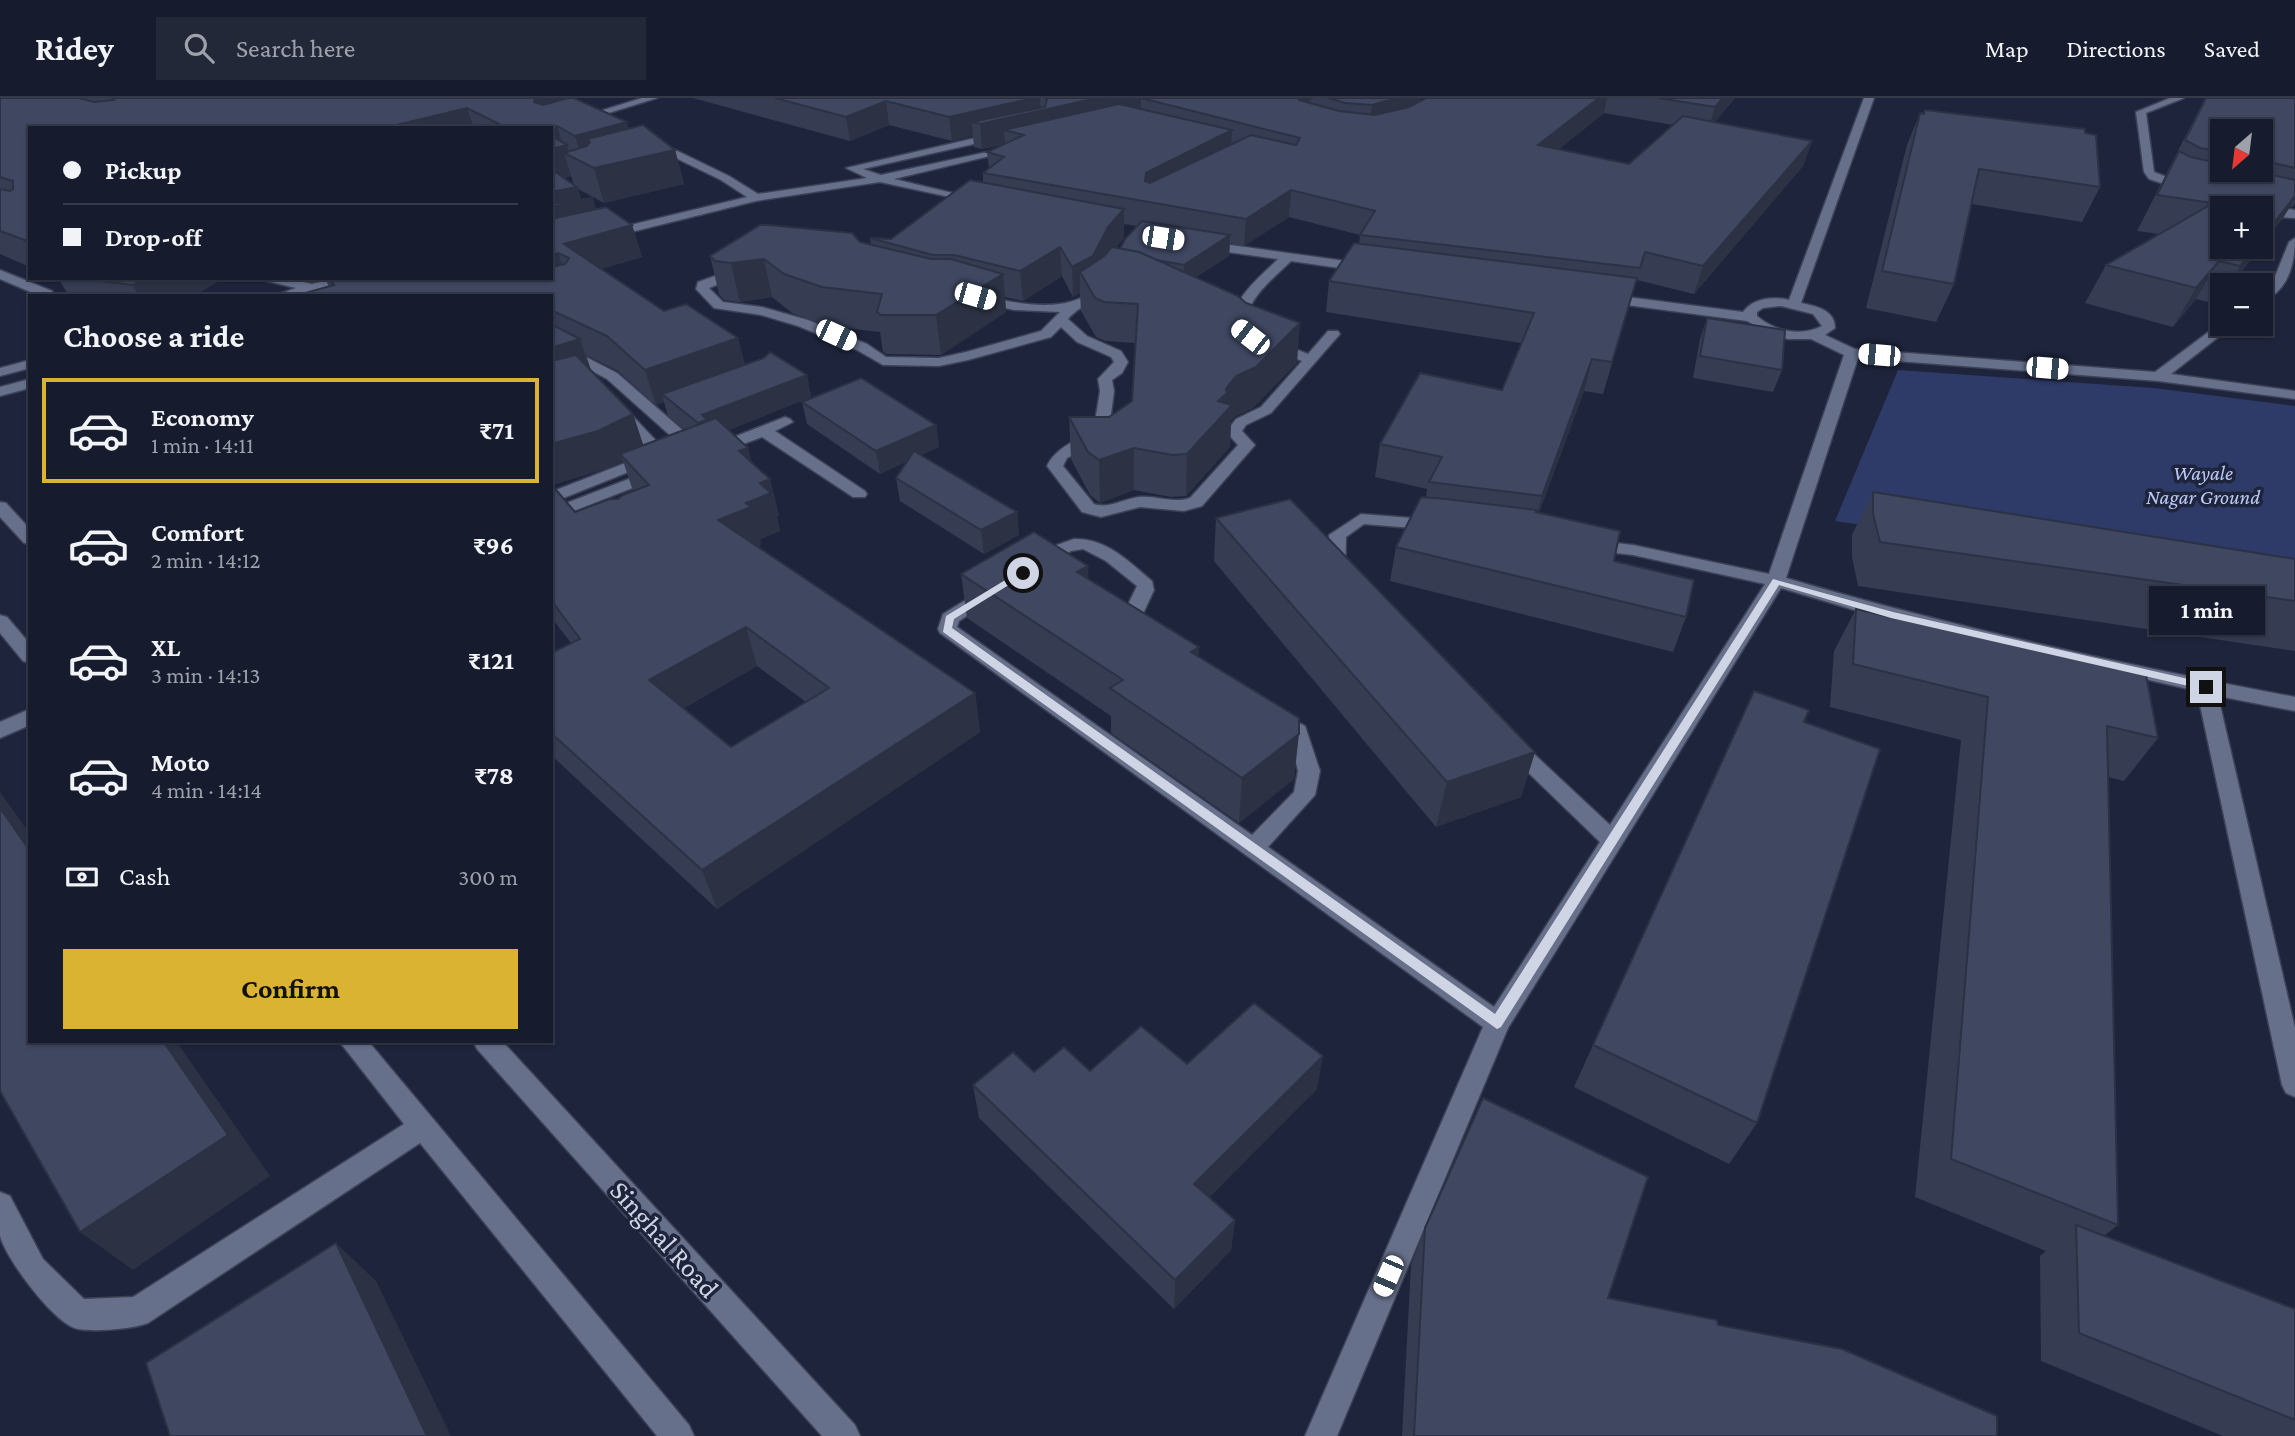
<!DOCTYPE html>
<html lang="en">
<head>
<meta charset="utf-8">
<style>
	body { margin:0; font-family:"Crimson Pro",serif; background:#232839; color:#f1f3f6; height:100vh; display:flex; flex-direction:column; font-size:26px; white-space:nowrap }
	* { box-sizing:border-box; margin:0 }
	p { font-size:23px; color:#9ea1aa }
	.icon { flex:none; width:38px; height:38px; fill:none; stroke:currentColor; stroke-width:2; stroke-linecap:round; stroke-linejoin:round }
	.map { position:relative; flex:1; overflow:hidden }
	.side { position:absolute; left:28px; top:196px; width:525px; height:749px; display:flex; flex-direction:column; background:#161b2d; border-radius:0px; box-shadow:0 2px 5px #0004,0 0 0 2px #353949 }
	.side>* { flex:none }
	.top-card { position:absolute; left:28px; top:28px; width:525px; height:154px; border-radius:0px; box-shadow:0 2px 5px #0004,0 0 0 2px #353949; display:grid; align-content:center; height:154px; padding:0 35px; background:#161b2d }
	.needle { width:46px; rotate:208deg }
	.buttons { position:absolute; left:2210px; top:21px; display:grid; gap:14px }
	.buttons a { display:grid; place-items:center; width:63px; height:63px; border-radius:0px; background:#161b2d; box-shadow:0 2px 5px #0004,0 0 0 2px #353949; font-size:35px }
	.end { position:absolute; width:32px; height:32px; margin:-16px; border:9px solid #d0d5e5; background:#111; box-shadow:0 0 0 4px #111 }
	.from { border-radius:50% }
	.bubble { position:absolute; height:49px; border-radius:0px; background:#161b2d; box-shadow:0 2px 5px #0004,0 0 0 2px #353949; font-size:23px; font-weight:700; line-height:49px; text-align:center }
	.car { position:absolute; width:21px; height:42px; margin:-21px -10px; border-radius:9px; box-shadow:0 0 5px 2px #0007; background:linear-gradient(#fff 24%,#345 0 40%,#fff 0 76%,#345 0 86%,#fff 0) }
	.top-card b { display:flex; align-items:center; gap:24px; height:66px; font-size:26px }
	.top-card b+b { border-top:2px solid #353949 }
	.top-card i { width:18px; height:18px; background:#f1f3f6 }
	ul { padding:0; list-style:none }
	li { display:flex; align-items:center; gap:21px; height:105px; margin:0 14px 10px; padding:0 21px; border:4px solid transparent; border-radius:0px }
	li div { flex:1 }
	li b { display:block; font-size:26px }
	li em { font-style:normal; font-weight:700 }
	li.on { border-color:#dab333 }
	li>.icon { width:63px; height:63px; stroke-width:1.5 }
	h2 { padding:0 35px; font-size:32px; line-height:84px }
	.pay { display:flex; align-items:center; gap:18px; height:77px; padding:0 35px; font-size:26px }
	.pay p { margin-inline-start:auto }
	.action { display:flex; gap:14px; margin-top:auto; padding:14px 35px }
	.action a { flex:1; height:80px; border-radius:0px; background:#dab333; color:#111; font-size:28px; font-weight:700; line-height:80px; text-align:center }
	header { display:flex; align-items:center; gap:42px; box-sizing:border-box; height:98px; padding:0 35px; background:#161b2d; border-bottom:2px solid #353949 }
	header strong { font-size:33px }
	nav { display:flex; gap:38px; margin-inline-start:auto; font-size:24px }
	.search { width:490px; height:63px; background:#232839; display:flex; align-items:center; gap:18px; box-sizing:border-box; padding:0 24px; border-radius:0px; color:#9ea1aa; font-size:26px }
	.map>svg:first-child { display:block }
	.green { fill:#2e3a68 }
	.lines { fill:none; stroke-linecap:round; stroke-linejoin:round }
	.minor-casing { stroke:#3c4155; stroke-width:3 }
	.minor { fill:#67708b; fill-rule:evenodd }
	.wall { fill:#363d53; fill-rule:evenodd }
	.shaded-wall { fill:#2c3244 }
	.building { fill:#3f4761; stroke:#2c3244; stroke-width:2; fill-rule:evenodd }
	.route { fill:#d0d5e5 }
	.labels { text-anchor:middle; stroke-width:7; stroke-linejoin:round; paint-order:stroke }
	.far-park-label { font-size:21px; font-style:italic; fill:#bbc9f5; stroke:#1e243c }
	.near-street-label { font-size:28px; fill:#d0d5e5; stroke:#1e243c }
</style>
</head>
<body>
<header>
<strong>Ridey</strong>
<div class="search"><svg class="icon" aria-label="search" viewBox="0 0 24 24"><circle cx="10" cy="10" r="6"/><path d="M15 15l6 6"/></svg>Search here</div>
<nav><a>Map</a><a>Directions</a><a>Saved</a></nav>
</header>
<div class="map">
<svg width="2295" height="1338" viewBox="0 0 2295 1338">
	<rect width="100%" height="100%" fill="#1e243c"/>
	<path class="green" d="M1898,272L2154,290L2295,308V492L1835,423Z"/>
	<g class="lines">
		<g class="minor-casing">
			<g id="minor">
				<path d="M642,0H657L554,32L545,30Z"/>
				<path d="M1864,0H1874L1801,205C1816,208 1835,212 1835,230L1825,237L1855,251L2155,274L2222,224L2235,226L2171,276L2295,293V301L2158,283L1858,260L1786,480C1953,529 2124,567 2295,599V613L2218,598L2295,930V999L2286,995L2282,987L2197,593L1891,523L1781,490L1508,930L1337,1338H1305L1483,929L940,535L938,531L943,516L982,492H994L997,496L994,500L959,523L957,529L1252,737L1294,694L1298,673L1289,637L1269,621L1272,616L1279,614L1305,628L1320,673L1315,697L1268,749L1494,909L1600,744L1505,652L1502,647L1505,642H1519L1610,727L1765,486L1633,457L1590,452L1581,447L1590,442L1633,447L1769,476L1844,257L1811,241H1788L1772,237L1747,223L1604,204L1597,200L1604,196L1743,214C1753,200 1773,198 1789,202ZM1781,208L1813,216L1822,228C1801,239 1774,233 1757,218V214L1763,210Z"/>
				<path d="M2170,0H2184L2146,15L2154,74L2192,89V93L2188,94L2149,81L2144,74L2136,14Z"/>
				<path d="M1001,34L1006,37L1005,39L863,71L881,77L1019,47V51L894,81L982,102V106L880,84L756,103L551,154V146L747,99L721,82L649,47V43H657L729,78L758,96L867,80L846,70Z"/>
				<path d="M2260,106L2295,112V120L2279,119L2255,110Z"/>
				<path d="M2295,140C2295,166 2288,194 2261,204V193L2274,181L2289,144Z"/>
				<path d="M1202,143L1367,166L1373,170L1367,174L1291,163C1273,181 1244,202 1246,230L1239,234L1232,230C1230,202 1260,179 1278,161L1198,150V144Z"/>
				<path d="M743,168L747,169V175L709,190L723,204L762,209L808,222L867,246L886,259L939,260L966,254L1041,233L1060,214L1014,212L975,203V197C984,196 993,200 1002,202C1032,208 1080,214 1099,184H1109L1110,187C1101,203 1080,206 1068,221L1087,238L1121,253L1128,264L1122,275L1112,282L1114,293L1109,332L1088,350L1067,360L1063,368L1094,406C1109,411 1123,401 1139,399C1156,397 1173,406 1190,400L1238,347L1226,334L1236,321L1261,309L1302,263L1265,249V243H1275L1308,256L1328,233H1338L1340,236L1271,315L1246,327L1242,333L1255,347L1202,408L1184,413L1140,409L1101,419L1082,414L1047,368C1056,349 1077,343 1094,330L1100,293L1098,281L1114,264L1111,259L1077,244L1061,229L1051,239L968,262L939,268L883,267L857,252L798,228L761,217L714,210L696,191L698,184Z"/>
				<path d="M0,172L52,193L54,196L40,198L0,181Z"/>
				<path d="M255,180H285L312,186L336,180H358L297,198H274L296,190Z"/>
				<path d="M551,241L617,275L703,350L705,353L703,356H691L607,281L551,251Z"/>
				<path d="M30,262V270L0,278V270Z"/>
				<path d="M30,281V290L0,298V289Z"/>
				<path d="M619,308L624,309L664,351L666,354L664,357L657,358L656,363L551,405V394L651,355L612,312Z"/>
				<path d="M785,319L790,321L793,324L775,333L865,393L867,396L865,399H853L762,339L714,357L706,352L708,349Z"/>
				<path d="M657,370L665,375L663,378L551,422V411Z"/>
				<path d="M0,404L6,405L30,431V446L24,445L0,419Z"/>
				<path d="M1361,416L1437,422L1445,427L1437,432L1364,426L1346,439L1345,476L1336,481L1330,480L1327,476L1329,437Z"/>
				<path d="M1074,441C1107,440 1129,464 1152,483L1154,492L1141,520L1151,529L1149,533C1138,536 1128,531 1122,522L1123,517L1137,488L1106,463L1083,451L1071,453L1046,469H1034L1031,465L1054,448Z"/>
				<path d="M0,517L7,519L30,546V565L23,563L0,535Z"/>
				<path d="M30,611V627L0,640V624Z"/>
				<path d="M339,943H368L689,1327L694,1338H657L420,1045L148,1225C133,1231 95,1234 78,1231C55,1227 6,1161 0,1138C0,1125 0,1107 0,1094L10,1098L43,1161L84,1201L133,1199L404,1026Z"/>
				<path d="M473,943H502L855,1327L860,1338H822L477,951Z"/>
			</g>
		</g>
		<use href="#minor" class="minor"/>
	</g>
	<g class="wall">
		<path d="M0,0H574L629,31L675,52L684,86L604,105L578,91L581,102L596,111L632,127L642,159L601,171L745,266L807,277L811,299L729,332L753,366L770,381L779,418L777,419L780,433L760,441L761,447L757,448L975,595L980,634L717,811L551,657V555L571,545L551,519V198L329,189L325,180H551V30H30V169L0,156ZM571,78L574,87L564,80ZM586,257L618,273L656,307L664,304L668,318L685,332L643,348L633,316L591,272ZM623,363L633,393L618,401L575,414L552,387L611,369ZM757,568L806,604L731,649L684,610Z"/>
		<path d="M693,0H1421V2L1426,0H1735L1715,24L1812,43L1803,68L1694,196L1637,182L1603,296L1584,293L1539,415L1614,463L1686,519L1673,554L1390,483L1396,449L1426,399L1427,391L1375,379L1380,346L1502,292L1521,245L1326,214L1329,183L1359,146L1360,137L1289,119L1244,148L1230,145L1229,158L1196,179L1297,265L1253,310L1234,319L1231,323L1230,349L1186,398L1171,399L1134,392L1100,405L1090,397L1071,361L1069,319H1109L1132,303L1135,245L1105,243L1096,239L1081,213L1080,195L1073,199L1062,178L1023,203L1005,199L1006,214L941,257L887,256L883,254L880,234L829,228L792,215L772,199L740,204L724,202L719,196L710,158L860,144L871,147L870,140L891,141L983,85V75L989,70L987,54L1005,46L982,51L974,49L973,38L952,43L889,27L850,43ZM1604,15L1673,27L1629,66L1559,51ZM1124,126L1137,128L1120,151L1115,150L1124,140Z"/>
		<path d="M2205,0H2295V105L2292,109L2290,108L2283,120L2231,187H2222V198L2216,206L2196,201L2173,229L2085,205L2106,167L2159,136L2137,133ZM2222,33H2261V72H2222Z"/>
		<path d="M1925,12L2085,35L2100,89L2082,124L1972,106L1954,186L1936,224L1866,210L1907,47L1920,15L1923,16Z"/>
		<path d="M58,180H224L193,198H69Z"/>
		<path d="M1707,220L1782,272L1773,294L1693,280L1700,241Z"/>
		<path d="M802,304L936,327L939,349L921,357L1017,414L1019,437L984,456L900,403L896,380L907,363L880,376L807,326Z"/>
		<path d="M1873,394L2295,461V553L1858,488L1852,459V437Z"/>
		<path d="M1216,420L1535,654L1521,699L1436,729L1214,463Z"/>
		<path d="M961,476L1089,482L1199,549L1198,559L1294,681L1239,725L1111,635V618L967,520Z"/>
		<path d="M1856,511L2158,640L2124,683L2108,679L2118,1127L2104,1138L2295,1211V1338H2223L2041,1263L2040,1158L2046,1153L1915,1099L1961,642L1830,609L1834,553Z"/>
		<path d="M1754,593L1804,624L1757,1025L1729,1066L1574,989Z"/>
		<path d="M1187,966L1317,991L1209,1099L1235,1122L1231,1152L1174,1211L979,1020L973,987L1034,974L1090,973Z"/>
		<path d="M1425,1130L1608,1200L1718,1227L1997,1338H1402L1411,1167Z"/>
	</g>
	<g class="shaded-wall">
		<path d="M535,0H571L544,30L534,4Z"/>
		<path d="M1034,0H1040L1041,13L1097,0H1141V13L1024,37L1004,32L1005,46L982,51L980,26L972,24L973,38L952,43L949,19Z"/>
		<path d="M1299,0H1313L1299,11Z"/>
		<path d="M1397,0H1421L1420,9L1369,31L1372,7Z"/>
		<path d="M1599,0H1607L1604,15L1533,72L1538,47Z"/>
		<path d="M1723,0H1735L1708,33L1715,9Z"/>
		<path d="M886,3L889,27L850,43L846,19Z"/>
		<path d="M467,10L474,30H384Z"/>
		<path d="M627,24L635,53L587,41L594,64L583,65L575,38Z"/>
		<path d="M557,28L563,48L567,47L570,58L564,55L571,78L559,81L551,57V30H545Z"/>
		<path d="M1232,32L1231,57L1145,103L1146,75Z"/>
		<path d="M1812,43L1803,68L1694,196L1703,168Z"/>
		<path d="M675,52L684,86L604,105L594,70Z"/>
		<path d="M577,89L581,102L593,100L602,131L551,143V94Z"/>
		<path d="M1291,92L1289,119L1244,148L1246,121Z"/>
		<path d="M2295,98V101L2283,120L2261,148V141Z"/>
		<path d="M1124,111V140L1109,158L1080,174V195L1073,199L1072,169Z"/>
		<path d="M632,127L642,159L575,178L564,146Z"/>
		<path d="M1230,137L1229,158L1183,187L1184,167Z"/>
		<path d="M1060,149L1062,178L1023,203L1020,173Z"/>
		<path d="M2255,149H2261L2231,187H2228L2240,168Z"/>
		<path d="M558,155L569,187L551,180V157Z"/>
		<path d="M764,161L772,199L740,204L731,165Z"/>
		<path d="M2219,163L2196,201L2173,229L2196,190Z"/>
		<path d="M1003,176L1006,214L941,257L936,217Z"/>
		<path d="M146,180H224L193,198H139L133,187Z"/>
		<path d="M1300,225L1297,265L1253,310L1234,319L1231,323L1230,349L1186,398L1187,356L1226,291L1236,278Z"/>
		<path d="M738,240L747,274L662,296L664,304L656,307L645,272Z"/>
		<path d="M580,241L592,276L551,288V250Z"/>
		<path d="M1592,261L1584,293L1533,431L1542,398Z"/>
		<path d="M807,277L811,299L712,339L704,348L698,325L702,317Z"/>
		<path d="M633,316L645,352L620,356L623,363L611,369L551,387V346Z"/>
		<path d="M936,327L939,349L880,376L876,353Z"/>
		<path d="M748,350L758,386L739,353Z"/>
		<path d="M1134,350V392L1100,405L1099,362Z"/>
		<path d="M770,381L779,418L777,419L780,433L760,441L761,447L728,459L718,422L746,405L760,385Z"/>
		<path d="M1017,414L1019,437L984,456L981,432Z"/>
		<path d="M1088,468L1090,512L1077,474Z"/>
		<path d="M746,529L757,568L664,621L649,582Z"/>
		<path d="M1199,549L1197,593L1191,554Z"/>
		<path d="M975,595L980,634L717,811L702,772Z"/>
		<path d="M1299,636L1294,681L1239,725L1242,680Z"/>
		<path d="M1535,654L1521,699L1436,729L1447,684Z"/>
		<path d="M0,694L30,736V753L0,710Z"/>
		<path d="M163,943H176L270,1078L133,1172L80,1134Z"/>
		<path d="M1323,958L1317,991L1192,1117L1194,1086Z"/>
		<path d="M1235,1122L1231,1152L1174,1211L1175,1182Z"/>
		<path d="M336,1145L376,1183L451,1338H427Z"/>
	</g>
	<g class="building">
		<path d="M0,0H79L94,4L114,2L113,0H535L534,4L543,7L568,0H574L627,24L575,38L557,28L545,30H507L467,10L384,30H30V144L0,133V91L10,93L13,91V83L0,79Z"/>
		<path d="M775,0H1034L949,19L886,3L846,19Z"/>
		<path d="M1045,0H1097L980,26L972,24L1045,9L1047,1Z"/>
		<path d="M1141,0H1299V2L1339,13L1375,17L1409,9L1426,0H1599L1538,47L1629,66L1683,18L1812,43L1703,168L1645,154L1640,170L1360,137L1375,113L1291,92L1246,121L983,75L1004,59L987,54L1024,37L1004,32L1119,6L1232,32L1146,75L1145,83L1150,85L1251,37L1296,47L1300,40Z"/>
		<path d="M1329,0H1397L1372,7L1345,5Z"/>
		<path d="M1658,0H1723L1715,9Z"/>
		<path d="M2206,0H2295V70L2261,62V33H2222V54L2200,50L2185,42Z"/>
		<path d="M1925,12L2085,31V35L2096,37L2100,89L1979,71L1954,186L1882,173L1920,15L1924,16Z"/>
		<path d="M643,27L675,52L594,70L564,55L587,48L590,44L587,41Z"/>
		<path d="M551,39H553L567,47L551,51Z"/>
		<path d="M2179,53L2191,59L2222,66V72H2250L2295,82V98L2261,141V110H2222V149H2255L2240,168L2219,163L2196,190L2106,167L2213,105L2157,97Z"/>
		<path d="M551,71L577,89L551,94Z"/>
		<path d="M970,82L1124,111L1108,129L1093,158L1072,169L1060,149L1020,173L954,157H933L870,140L891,141Z"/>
		<path d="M593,100L551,109V106Z"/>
		<path d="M606,109L632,127L564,146L664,213L686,206L738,240L645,272L607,238L551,212V198H295L334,187L329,180H551V169L565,166L569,160L558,155L551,157V121Z"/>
		<path d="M1142,123L1230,137L1184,167L1156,162L1139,154L1120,151L1125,141Z"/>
		<path d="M760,127H769L852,135L860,144L931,161H951L1003,176L936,217H881L877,214L882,196L822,189L784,176L764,161L731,165L715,163L710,158Z"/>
		<path d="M1354,145L1637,180L1612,264L1592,261L1542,398L1429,384L1442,359L1380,346L1420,275L1502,292L1534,215L1329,183Z"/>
		<path d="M1112,149L1139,154L1238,198L1246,205L1300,225L1256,269L1236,278L1226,291L1227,295L1218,303L1232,307L1187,356L1172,357L1134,350L1099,362L1088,354L1069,319H1109L1132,303L1138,206L1104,204L1095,200L1080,174L1103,159Z"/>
		<path d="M75,180H146L133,187Z"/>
		<path d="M1707,220L1785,232L1782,272L1700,258Z"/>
		<path d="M551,226L580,241L551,250Z"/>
		<path d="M770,254L807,277L702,317L707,322L698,325L662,296L764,260Z"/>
		<path d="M576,257L633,316L598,333L551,346V263Z"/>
		<path d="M861,280L936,327L876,353L802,304Z"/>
		<path d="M716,320L748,350L739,353L770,381L760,385L771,395L746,405L751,409L718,422L975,595L702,772L551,635V555L580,541L551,502V386L575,414L610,401H618L623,397L649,387L620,356ZM746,529L829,590L731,649L649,582Z"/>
		<path d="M914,353L1017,414L981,432L896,380Z"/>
		<path d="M1873,394L2295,461V503L1880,444L1873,416Z"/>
		<path d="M1421,399L1446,401L1537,412L1536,414L1620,433L1614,463L1694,482L1686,519L1396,449Z"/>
		<path d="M1290,401L1535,654L1447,684L1216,420Z"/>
		<path d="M1034,434L1088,468L1077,474L1199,549L1191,554L1299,620V636L1242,680L1110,590L1123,582L961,476Z"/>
		<path d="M1856,511L2146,577L2158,640L2107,628L2118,1127L1951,1061L1988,599L1853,566Z"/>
		<path d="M1754,593L1809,612L1804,624L1880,651L1757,1025L1593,947Z"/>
		<path d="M0,710L30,753V943H163L228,1037L80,1134L0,993Z"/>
		<path d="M1254,905L1323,958L1194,1086L1235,1122L1175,1182L973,987L1013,954L1034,974L1064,949L1090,973L1141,928L1187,966Z"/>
		<path d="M1483,1000L1648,1079L1608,1200L1717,1222L1718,1227L1842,1251L1997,1318V1338H1414L1425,1130Z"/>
		<path d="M2076,1127L2295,1211V1322L2079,1235Z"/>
		<path d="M336,1145L427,1338H170L146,1265Z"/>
	</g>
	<path class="route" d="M1020,473L1028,475L954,521L952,530L1495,916L1773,481L1893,514L2206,585L2212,589L2206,592L1891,520L1779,487L1501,929L1497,931L943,534L946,518Z"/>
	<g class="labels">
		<g class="far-park-label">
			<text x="2203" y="382">Wayale<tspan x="2203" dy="24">Nagar Ground</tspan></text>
		</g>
		<g class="near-street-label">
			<text transform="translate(665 1141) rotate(48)" y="10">Singhal Road</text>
		</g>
	</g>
</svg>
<div class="buttons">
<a><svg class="needle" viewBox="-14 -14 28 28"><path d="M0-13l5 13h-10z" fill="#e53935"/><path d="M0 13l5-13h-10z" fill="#9ea1aa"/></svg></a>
<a>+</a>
<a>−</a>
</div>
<i class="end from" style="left:1023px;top:475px"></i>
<i class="end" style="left:2206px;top:589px"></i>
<div class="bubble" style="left:2149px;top:488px;width:116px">1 min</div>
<i class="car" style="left:1163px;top:140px;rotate:99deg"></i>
<i class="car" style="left:975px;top:198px;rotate:106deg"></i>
<i class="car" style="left:836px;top:237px;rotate:115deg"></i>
<i class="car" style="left:1250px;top:239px;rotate:308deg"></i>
<i class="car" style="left:1879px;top:257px;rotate:275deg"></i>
<i class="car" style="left:2047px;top:270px;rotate:95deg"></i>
<i class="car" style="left:1388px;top:1178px;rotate:203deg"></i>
<div class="top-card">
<b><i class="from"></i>Pickup</b>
<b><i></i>Drop-off</b>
</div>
<section class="side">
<h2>Choose a ride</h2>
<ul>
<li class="on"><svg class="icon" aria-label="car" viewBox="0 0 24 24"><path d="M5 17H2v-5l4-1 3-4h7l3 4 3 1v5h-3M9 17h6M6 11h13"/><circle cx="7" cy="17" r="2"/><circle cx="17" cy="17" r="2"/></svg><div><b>Economy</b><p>1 min · 14:11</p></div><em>₹71</em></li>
<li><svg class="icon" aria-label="car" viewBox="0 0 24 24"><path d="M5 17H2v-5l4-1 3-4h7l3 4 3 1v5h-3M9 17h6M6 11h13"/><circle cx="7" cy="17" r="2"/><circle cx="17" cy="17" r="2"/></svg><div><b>Comfort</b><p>2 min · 14:12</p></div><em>₹96</em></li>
<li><svg class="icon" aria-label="car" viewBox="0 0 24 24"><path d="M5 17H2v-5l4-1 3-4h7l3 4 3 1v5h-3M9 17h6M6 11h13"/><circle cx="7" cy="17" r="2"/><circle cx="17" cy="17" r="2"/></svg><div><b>XL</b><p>3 min · 14:13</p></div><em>₹121</em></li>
<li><svg class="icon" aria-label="car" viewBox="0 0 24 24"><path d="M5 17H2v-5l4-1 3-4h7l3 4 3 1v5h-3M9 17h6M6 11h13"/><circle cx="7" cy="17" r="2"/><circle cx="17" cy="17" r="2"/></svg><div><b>Moto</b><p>4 min · 14:14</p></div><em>₹78</em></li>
</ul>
<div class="pay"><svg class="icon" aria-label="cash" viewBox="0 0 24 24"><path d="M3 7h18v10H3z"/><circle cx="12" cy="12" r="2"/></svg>Cash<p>300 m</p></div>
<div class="action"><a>Confirm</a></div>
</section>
</div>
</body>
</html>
